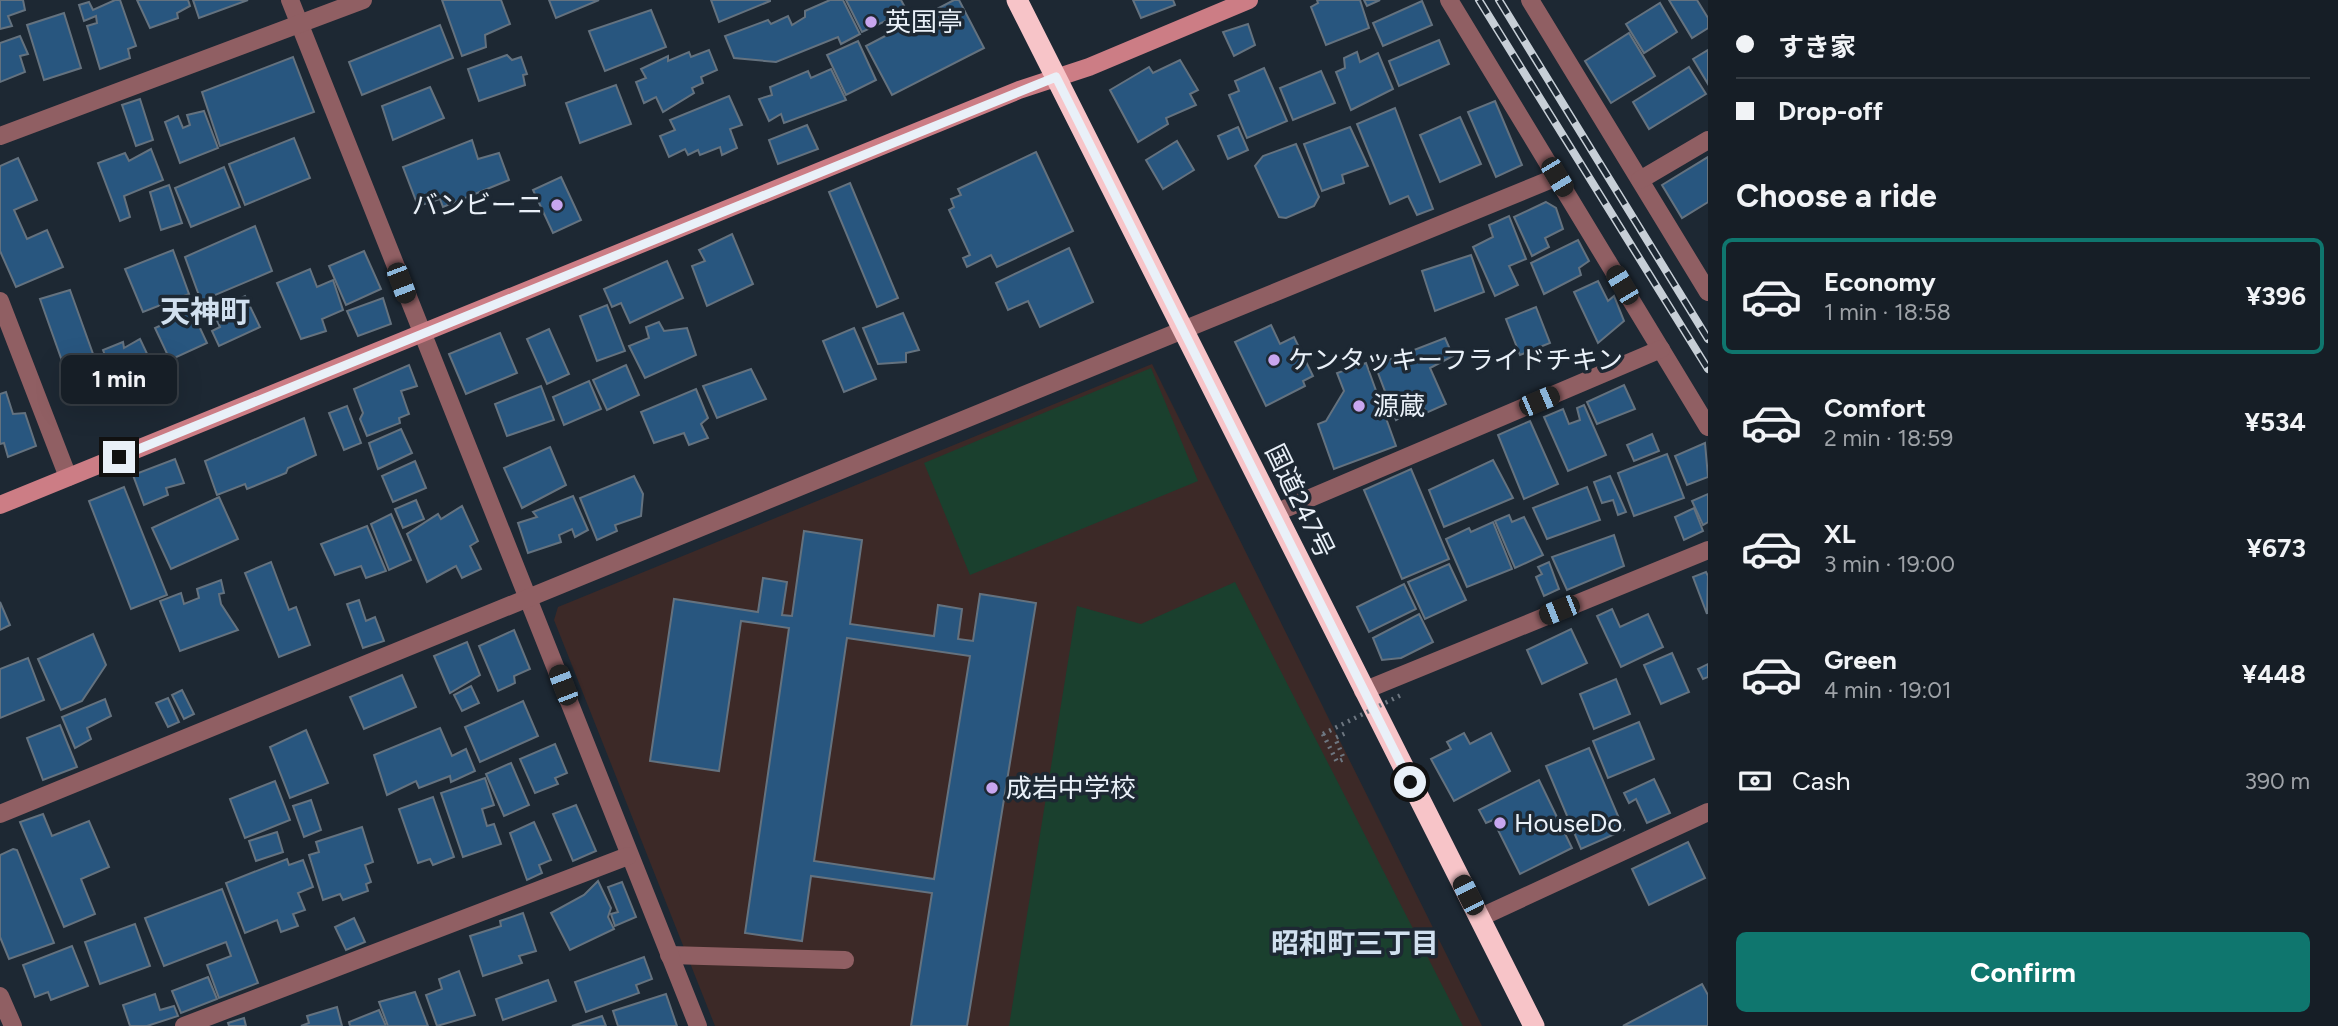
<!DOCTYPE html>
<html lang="en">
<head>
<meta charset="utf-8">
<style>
	body { margin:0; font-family:Figtree,"Noto Sans JP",sans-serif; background:#232b32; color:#f1f3f6; height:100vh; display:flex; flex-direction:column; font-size:26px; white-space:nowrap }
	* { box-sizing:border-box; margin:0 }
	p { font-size:23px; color:#9ea2a7 }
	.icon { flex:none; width:38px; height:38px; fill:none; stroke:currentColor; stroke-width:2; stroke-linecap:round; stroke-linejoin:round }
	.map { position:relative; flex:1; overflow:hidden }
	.drawer { display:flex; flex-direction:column; background:#161e26; width:630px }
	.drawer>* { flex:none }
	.hud { display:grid; align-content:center; height:154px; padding:0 28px; background:#161e26 }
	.end { position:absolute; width:32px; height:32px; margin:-16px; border:9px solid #e9f0f8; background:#111; box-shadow:0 0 0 4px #111 }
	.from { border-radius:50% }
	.bubble { position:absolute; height:49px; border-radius:10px; background:#161e26; box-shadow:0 7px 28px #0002,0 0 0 2px #353c43; font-size:23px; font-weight:700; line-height:49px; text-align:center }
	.car { position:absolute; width:21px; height:42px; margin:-21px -10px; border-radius:9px; box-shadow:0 0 5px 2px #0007; background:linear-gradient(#222 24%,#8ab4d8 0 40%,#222 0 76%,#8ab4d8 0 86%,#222 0) }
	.hud b { display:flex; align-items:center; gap:24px; height:66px; font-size:26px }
	.hud b+b { border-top:2px solid #353c43 }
	.hud i { width:18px; height:18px; background:#f1f3f6 }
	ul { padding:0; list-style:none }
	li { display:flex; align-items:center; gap:21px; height:116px; margin:0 14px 10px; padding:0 14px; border:4px solid transparent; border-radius:10px }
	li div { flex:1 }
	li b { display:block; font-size:26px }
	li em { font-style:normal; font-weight:700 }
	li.selected { border-color:#0f766e }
	li>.icon { width:63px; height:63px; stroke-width:1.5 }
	h2 { padding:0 28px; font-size:32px; line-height:84px }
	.pay { display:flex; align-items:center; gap:18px; height:77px; padding:0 28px; font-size:26px }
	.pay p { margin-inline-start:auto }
	.button { display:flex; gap:14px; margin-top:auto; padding:14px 28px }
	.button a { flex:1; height:80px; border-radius:10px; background:#0f766e; color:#fff; font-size:28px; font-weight:700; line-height:80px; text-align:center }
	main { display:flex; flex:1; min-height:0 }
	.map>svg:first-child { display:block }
	.education { fill:#3c2927 }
	.green { fill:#1a402e }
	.building { fill:#28567f; stroke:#64727f; stroke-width:2; fill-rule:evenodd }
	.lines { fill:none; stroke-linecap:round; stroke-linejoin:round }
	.path { stroke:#6e7781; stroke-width:4.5; stroke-dasharray:2 5; stroke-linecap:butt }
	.lane { stroke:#905f63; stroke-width:18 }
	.street { stroke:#905f63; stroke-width:18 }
	.secondary { stroke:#cc7d85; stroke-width:18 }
	.highway { stroke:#f7c4c8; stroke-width:21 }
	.rail-casing { stroke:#c7cfd7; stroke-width:8 }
	.rail { stroke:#1d2833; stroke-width:5; stroke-dasharray:16; stroke-linecap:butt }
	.path-bridge { stroke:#6e7781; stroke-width:4.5; stroke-dasharray:2 5; stroke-linecap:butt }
	.route { stroke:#e9f0f8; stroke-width:9 }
	.poi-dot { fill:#c8a6ef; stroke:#1d2833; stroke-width:2.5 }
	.labels { text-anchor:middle; stroke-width:7; stroke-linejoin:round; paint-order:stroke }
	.poi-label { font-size:26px; fill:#e9f0f8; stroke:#1d2833; text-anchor:start }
	.street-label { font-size:26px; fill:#e9f0f8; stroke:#1d2833 }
	.neighbourhood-label { font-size:28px; font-weight:bold; fill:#d1e0ef; stroke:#1d2833 }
	.quarter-label { font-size:30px; font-weight:bold; fill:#d1e0ef; stroke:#1d2833 }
</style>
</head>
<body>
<main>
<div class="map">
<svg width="1708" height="1026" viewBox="0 0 1708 1026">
	<rect width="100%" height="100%" fill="#1d2833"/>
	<path class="education" d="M1152,364L1482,1026H715L554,620L558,607Z"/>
	<g class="green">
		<path d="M1151,368L1198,481L970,575L924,463Z"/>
		<path d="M1235,582L1463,1026H1009L1077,606L1141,624Z"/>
	</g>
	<g class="building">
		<path d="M0,0H23L25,10L8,16L12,26L0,29Z"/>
		<path d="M115,0H120L136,46L128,49L130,58L100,69L87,26L97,23L96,16L84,21L79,5L89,2L93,10Z"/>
		<path d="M137,0H188L190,6L177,13L178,18L150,28Z"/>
		<path d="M193,0H248L199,18Z"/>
		<path d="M442,0H501L510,24L485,35L486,47L462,56Z"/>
		<path d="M549,0H599L556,18Z"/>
		<path d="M711,0H770V1L719,22Z"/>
		<path d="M830,0H843L860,34L841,44L838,37L776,62L734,58L725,36L768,20L771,24L788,16L792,25L805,17V11Z"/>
		<path d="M846,0H901L907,11L862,32Z"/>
		<path d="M954,0H959L984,48L892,95L866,46Z"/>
		<path d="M1133,0H1173L1175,5L1141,18Z"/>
		<path d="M1317,0H1360L1369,28L1326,45L1311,7L1318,3Z"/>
		<path d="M1364,0H1380L1367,6Z"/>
		<path d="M1669,0H1697L1708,18V28L1692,38Z"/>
		<path d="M1422,1L1432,25L1383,46L1373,23Z"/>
		<path d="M1660,3L1677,32L1644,53L1626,24Z"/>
		<path d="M651,10L666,47L605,71L589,31Z"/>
		<path d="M64,13L81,68L44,80L27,25Z"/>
		<path d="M1248,24L1255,45L1234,56L1223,32Z"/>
		<path d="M440,25L453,58L362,95L349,62Z"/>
		<path d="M1629,33L1655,76L1611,103L1585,61Z"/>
		<path d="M20,36L28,54L20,56L25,72L0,82V43Z"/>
		<path d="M1439,40L1449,64L1399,86L1389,61Z"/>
		<path d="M858,41L876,80L846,95L827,55Z"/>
		<path d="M709,50L717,70L701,77L703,83L692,88L694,93L663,112L656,97L644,103L636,82L646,78L641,69L668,56V61L689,52L691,57Z"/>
		<path d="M1708,50V84L1693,59Z"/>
		<path d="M1357,52L1360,62L1378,53L1393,89L1351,110L1336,72L1345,68L1344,58Z"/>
		<path d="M507,55L512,60L521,57L527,74L523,75L525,85L479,101L468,69Z"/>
		<path d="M293,57L314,112L220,146L202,92Z"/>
		<path d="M1180,60L1198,90L1190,94L1196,105L1166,118L1168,124L1138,142L1110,90L1149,67L1153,73Z"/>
		<path d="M1689,67L1706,94L1649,129L1633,102Z"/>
		<path d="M1264,68L1287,121L1247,138L1229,95L1239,91L1235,81Z"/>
		<path d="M831,69L846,100L784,123L781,114L769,121L759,99L772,95L770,87L808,71L811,78Z"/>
		<path d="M1321,71L1335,103L1293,120L1280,88Z"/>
		<path d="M616,85L631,124L580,143L566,103Z"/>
		<path d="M430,87L444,118L393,140L382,106Z"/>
		<path d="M729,96L742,125L730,129L737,148L722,155L720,147L700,155L698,150L688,155L685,149L669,157L660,136L675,130L670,120Z"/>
		<path d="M140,99L153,140L136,146L122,105Z"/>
		<path d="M1495,101L1522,165L1496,177L1468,112Z"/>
		<path d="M1395,108L1433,209L1417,215L1408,196L1390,204L1357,124Z"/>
		<path d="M204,111L218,148L180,163L165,122L178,116L183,128L190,125L187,115Z"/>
		<path d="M1460,117L1481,164L1440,182L1420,135Z"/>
		<path d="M807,125L818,149L778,164L769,140Z"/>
		<path d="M1238,127L1248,150L1228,159L1218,136Z"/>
		<path d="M1350,127L1368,166L1342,175L1344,183L1322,191L1304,144Z"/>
		<path d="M294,138L310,178L245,205L229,164Z"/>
		<path d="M472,140L478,159L499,153L509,180L443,207L440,199L418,206L403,167Z"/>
		<path d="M1177,141L1194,170L1163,189L1146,160Z"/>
		<path d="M1296,144L1319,197L1314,206L1286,218L1279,217L1255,166L1263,156Z"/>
		<path d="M151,149L163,180L124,196L130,217L120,221L98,163L125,153L129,161Z"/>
		<path d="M1036,152L1073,231L997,267L991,255L967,267L963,258L970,255L949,210L954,207L951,199L961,195L958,189Z"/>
		<path d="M1708,157V202L1682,218L1662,185Z"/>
		<path d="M18,158L37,200L14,210L27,239L47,230L63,267L16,287L0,251V166Z"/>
		<path d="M224,167L240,207L191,227L175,188Z"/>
		<path d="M561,177L581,220L553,233L533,190Z"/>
		<path d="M850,183L898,298L877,307L829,192Z"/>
		<path d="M169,185L182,223L161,230L150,192Z"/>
		<path d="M1546,202L1556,208L1563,229L1545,238L1549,247L1532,256L1514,217Z"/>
		<path d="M1509,216L1526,259L1509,266L1518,285L1495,296L1473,247L1493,237L1489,225Z"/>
		<path d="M255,226L272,271L201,301L185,257Z"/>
		<path d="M732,234L753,284L707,306L692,266L705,261L699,250Z"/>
		<path d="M1578,240L1589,261L1579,268L1581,275L1544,294L1531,263Z"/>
		<path d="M1069,248L1093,302L1040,327L1028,301L1008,310L996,283Z"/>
		<path d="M173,250L189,294L143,312L125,269Z"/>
		<path d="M364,251L381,289L346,305L329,266Z"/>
		<path d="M1471,255L1484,292L1435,311L1422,271Z"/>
		<path d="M667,261L683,298L630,323L621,303L612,307L604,289Z"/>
		<path d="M310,269L317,287L333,280L343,310L322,319L326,331L301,339L277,283Z"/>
		<path d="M1598,281L1608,301L1614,296L1624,321L1598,343L1574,292Z"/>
		<path d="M70,290L102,379L72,389L40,299Z"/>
		<path d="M245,296L260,327L219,346L212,331L220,327L213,312Z"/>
		<path d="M383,298L391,324L358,336L347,311Z"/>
		<path d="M607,305L625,351L597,361L580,316Z"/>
		<path d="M1536,307L1550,343L1520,355L1506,319Z"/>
		<path d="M192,311L207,343L170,360L155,328Z"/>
		<path d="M903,313L919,350L906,353V362L878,364L863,328Z"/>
		<path d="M659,322L664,331L687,328L696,355L645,378L629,346L649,338L646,327Z"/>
		<path d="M1271,325L1280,344L1294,337L1313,376L1303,381L1305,386L1266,406L1235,342Z"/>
		<path d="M854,328L876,379L844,392L823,341Z"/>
		<path d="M549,329L569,374L547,384L527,339Z"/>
		<path d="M500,333L517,373L466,394L449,354Z"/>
		<path d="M1445,338L1453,356L1430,368L1446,404L1426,413L1423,405L1396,420L1375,365Z"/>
		<path d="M140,339L151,362L146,365L154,385L121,397L103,350L123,342L124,348Z"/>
		<path d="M1366,363L1396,446L1334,469L1318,424L1326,421L1344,391L1337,373Z"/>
		<path d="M409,365L417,386L401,391L409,414L399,418L400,423L367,436L360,419L363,413L354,389Z"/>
		<path d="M626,365L639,395L607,410L593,380Z"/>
		<path d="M751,369L766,399L717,418L703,386Z"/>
		<path d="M589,381L601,409L564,425L553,397Z"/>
		<path d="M1624,385L1635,409L1597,424L1587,402Z"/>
		<path d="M541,386L554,420L507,436L495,404Z"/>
		<path d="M696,389L708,418L701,424L708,438L689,445L684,433L654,443L641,412Z"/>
		<path d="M6,392L13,414L25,413L36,446L8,457L4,443L0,444V394Z"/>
		<path d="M1584,405L1606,455L1568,471L1544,417L1563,409L1569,424L1580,420L1577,408Z"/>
		<path d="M347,406L361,443L344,450L329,413Z"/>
		<path d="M304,418L316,455L288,468L286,473L247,489L245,484L217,495L205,461Z"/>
		<path d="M1530,421L1558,484L1524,499L1498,435Z"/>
		<path d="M401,429L412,453L378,469L369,443Z"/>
		<path d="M1652,434L1659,451L1634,461L1627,445Z"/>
		<path d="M1705,443L1708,477L1687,485L1675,456Z"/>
		<path d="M550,447L566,485L522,508L504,468Z"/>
		<path d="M1667,454L1684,498L1634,516L1618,473Z"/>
		<path d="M175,459L184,483L166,488L168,495L144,505L133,475Z"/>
		<path d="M1493,460L1513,498L1444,527L1429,490Z"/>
		<path d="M415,461L426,488L393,502L382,476Z"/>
		<path d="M1411,469L1449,559L1402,579L1364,490Z"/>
		<path d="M634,476L643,494L641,516L615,525L617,531L597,540L580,498Z"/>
		<path d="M1610,476L1626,512L1618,515L1613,500L1602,503L1594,482Z"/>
		<path d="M124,487L167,595L131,609L89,501Z"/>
		<path d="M1587,487L1600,520L1547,539L1533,508Z"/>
		<path d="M1708,494V522L1703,525L1692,501Z"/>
		<path d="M573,496L588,530L575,537L572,529L559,535L561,542L528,553L518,523L537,517L533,512Z"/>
		<path d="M219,497L238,539L171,569L152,528Z"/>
		<path d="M416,500L424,519L403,528L395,509Z"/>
		<path d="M462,506L478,541L470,546L481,569L462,578L456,566L427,582L407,534L438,514L441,519Z"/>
		<path d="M1694,508L1703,531L1684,540L1675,517Z"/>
		<path d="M391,514L411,560L389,570L371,524Z"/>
		<path d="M1509,515L1512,522L1524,517L1543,555L1515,568L1495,521Z"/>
		<path d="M1493,522L1512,569L1467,587L1446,539L1469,528L1471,532Z"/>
		<path d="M367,526L386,571L366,578L361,566L335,575L321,544Z"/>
		<path d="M804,531L862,540L850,624L934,636L938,605L962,609L958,639L973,641L980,594L1036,603L967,1026H911L932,893L811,876L802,941L745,933L789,628L741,621L719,771L650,761L674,599L758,612L763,578L787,582L782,615L792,616ZM847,638L970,656L934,879L814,861Z"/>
		<path d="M1614,535L1624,566L1567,590L1552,557Z"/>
		<path d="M271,562L289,610L296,607L310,645L279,657L245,573Z"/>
		<path d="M1549,562L1559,589L1544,596L1536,577L1542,574L1538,567Z"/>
		<path d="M1449,564L1466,600L1425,619L1408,582Z"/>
		<path d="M1706,572L1708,576L1707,614L1693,577Z"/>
		<path d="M221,580L224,593L219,594L221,604L238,630L180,651L160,601L181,593L184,604L199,598L197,589Z"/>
		<path d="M1404,584L1416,609L1369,632L1357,607Z"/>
		<path d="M359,600L366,621L375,617L384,641L363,648L347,604Z"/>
		<path d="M0,602L10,625L0,630Z"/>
		<path d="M1612,609L1620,627L1648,614L1663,647L1621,667L1597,616Z"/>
		<path d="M1419,614L1433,642L1401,658L1382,660L1373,638Z"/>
		<path d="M1571,629L1587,663L1542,684L1527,650Z"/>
		<path d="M514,630L530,669L514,676L515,683L498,691L479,646Z"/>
		<path d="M93,634L106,665L82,701L61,710L38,659Z"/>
		<path d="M467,642L480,675L450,693L434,656Z"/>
		<path d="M1672,653L1689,692L1661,704L1644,665Z"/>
		<path d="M28,658L44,700L0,718V669Z"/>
		<path d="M1708,664V677L1703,679L1698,669Z"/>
		<path d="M402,675L416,707L364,729L350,697Z"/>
		<path d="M1616,679L1630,714L1594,729L1580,694Z"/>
		<path d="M471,686L479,703L462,711L454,695Z"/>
		<path d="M182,690L194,714L184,719L172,695Z"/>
		<path d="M168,698L179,722L168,727L156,703Z"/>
		<path d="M105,699L111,716L87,728L91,739L75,748L62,717Z"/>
		<path d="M523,701L538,736L480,762L465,727Z"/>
		<path d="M1639,722L1654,759L1608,778L1593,741Z"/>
		<path d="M60,725L77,767L43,780L27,738Z"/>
		<path d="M440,728L452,756L466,749L475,771L451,782L450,776L419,788L416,781L387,795L374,755Z"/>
		<path d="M306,730L328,783L290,798L270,747Z"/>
		<path d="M1464,733L1470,744L1491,733L1510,771L1454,801L1431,759L1451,749L1447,742Z"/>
		<path d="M555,744L567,773L555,778L558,784L535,793L520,759Z"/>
		<path d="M1589,748L1624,830L1581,849L1546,766Z"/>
		<path d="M511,763L529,805L504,816L486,774Z"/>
		<path d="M485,778L494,805L482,809L487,826L494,824L501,844L463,857L441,793Z"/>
		<path d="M1654,779L1670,813L1647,823L1636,799L1629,803L1624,793Z"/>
		<path d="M1539,780L1572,848L1520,874L1493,820L1486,823L1479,810Z"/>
		<path d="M275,781L290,820L245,838L230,799Z"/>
		<path d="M433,797L454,857L433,865L430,859L418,863L399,809Z"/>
		<path d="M311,800L321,830L304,837L293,806Z"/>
		<path d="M576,805L596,851L573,861L553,814Z"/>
		<path d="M43,814L52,836L89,821L109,867L81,879L95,914L64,927L20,822Z"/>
		<path d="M534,822L551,860L539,865L542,873L527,880L510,833Z"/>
		<path d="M362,827L373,862L365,865L371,882L366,884L368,891L343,900L340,894L323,900L309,855L319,852L316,842Z"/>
		<path d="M277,832L283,852L256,861L249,841Z"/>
		<path d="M1688,842L1705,878L1649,905L1632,869Z"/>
		<path d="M13,849L17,850L54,943L9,959L0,937V855Z"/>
		<path d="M287,859L289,865L303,860L313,887L298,893L305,910L293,914L298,926L281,932L277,920L245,933L226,883Z"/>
		<path d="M598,881L611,908L608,917L614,929L570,950L551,913L584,895Z"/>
		<path d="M622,882L636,917L615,926L611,914L618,912L608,887Z"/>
		<path d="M222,889L258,983L219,998L207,965L231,956L226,942L164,966L145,918Z"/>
		<path d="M523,913L536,951L519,956L522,963L483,976L470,936L501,926L500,921Z"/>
		<path d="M354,918L365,942L346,950L335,927Z"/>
		<path d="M135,924L150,966L100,984L85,942Z"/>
		<path d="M72,946L88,986L51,1000L48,992L35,997L23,965Z"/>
		<path d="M644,957L652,979L636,985L639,993L586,1012L575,982Z"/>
		<path d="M459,971L475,1015L437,1026L426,995L442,989L439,979Z"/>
		<path d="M208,977L217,999L181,1013L172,991Z"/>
		<path d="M548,980L556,1001L503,1020L496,999Z"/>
		<path d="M1702,984L1708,995V1026H1623Z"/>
		<path d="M415,992L428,1026H388L379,1002Z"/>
		<path d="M155,994L160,1010L174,1006L178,1016L147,1026H130L123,1005Z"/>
		<path d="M666,994L677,1026H618L613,1011Z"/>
		<path d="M337,1007L342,1026H301L309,1023L307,1016Z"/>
		<path d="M379,1010L386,1026H350L349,1022Z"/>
		<path d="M602,1016L606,1026H572Z"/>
		<path d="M244,1018L246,1026H229L228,1023Z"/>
	</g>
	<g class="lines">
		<path class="path" d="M1323,734L1337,762L1344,759L1335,738L1348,732"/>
		<path class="lane" d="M669,955L845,960"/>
		<g class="street">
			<path d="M290,0L698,1026"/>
			<path d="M1449,0L1708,427"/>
			<path d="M1530,0L1708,292"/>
			<path d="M0,136L363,0"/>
			<path d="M1640,180L1708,140"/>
			<path d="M0,301L68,477"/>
			<path d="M1275,513L1661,349"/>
			<path d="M1363,691L1708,550"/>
			<path d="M0,814L1557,177"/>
			<path d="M1479,918L1708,812"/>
			<path d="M0,996L13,1026"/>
			<path d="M184,1026L628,856"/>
		</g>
		<path class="secondary" d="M0,505L1019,90L1089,67L1249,0"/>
		<path class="highway" d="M1017,0L1534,1026"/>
		<g class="rail-casing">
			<g id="rail">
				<path d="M1479,0L1708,369"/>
				<path d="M1499,0L1708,339"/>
			</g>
		</g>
		<use href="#rail" class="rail"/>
		<path class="path-bridge" d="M1323,734L1401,695"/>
	</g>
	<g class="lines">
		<path class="route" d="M119,457L1056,77L1410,782"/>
	</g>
	<g class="poi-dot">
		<circle cx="871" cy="22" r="7"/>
		<circle cx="557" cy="205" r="7"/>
		<circle cx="1274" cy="360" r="7"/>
		<circle cx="1359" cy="406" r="7"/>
		<circle cx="992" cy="788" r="7"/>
		<circle cx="1500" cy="823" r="7"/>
	</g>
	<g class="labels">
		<g class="poi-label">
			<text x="885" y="31">英国亭</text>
			<text x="543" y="214" text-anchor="end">バンビーニ</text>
			<text x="1288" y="369">ケンタッキーフライドチキン</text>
			<text x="1373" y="415">源蔵</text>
			<text x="1006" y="797">成岩中学校</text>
			<text x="1514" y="832">HouseDo</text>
		</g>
		<g class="street-label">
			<text transform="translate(1300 501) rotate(64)" y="9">国道247号</text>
		</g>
		<g class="neighbourhood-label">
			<text x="1355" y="953">昭和町三丁目</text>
		</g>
		<g class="quarter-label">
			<text x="205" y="322">天神町</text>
		</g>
	</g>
</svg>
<i class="end from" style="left:1410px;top:782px"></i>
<i class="end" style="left:119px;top:457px"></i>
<div class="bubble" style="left:61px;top:355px;width:116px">1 min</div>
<i class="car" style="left:1557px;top:177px;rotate:149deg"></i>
<i class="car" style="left:401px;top:283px;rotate:159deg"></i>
<i class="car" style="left:1622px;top:285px;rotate:329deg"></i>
<i class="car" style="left:1539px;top:401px;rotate:67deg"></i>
<i class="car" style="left:1559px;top:610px;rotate:248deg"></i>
<i class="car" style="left:563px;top:685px;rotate:339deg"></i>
<i class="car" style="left:1468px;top:895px;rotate:333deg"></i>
</div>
<section class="drawer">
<div class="hud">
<b><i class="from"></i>すき家</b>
<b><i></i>Drop-off</b>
</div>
<h2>Choose a ride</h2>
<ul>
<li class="selected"><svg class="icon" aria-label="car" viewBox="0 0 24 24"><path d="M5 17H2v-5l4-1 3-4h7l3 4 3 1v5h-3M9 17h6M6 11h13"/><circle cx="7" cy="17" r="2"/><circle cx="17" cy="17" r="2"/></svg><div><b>Economy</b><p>1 min · 18:58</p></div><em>¥396</em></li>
<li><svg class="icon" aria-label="car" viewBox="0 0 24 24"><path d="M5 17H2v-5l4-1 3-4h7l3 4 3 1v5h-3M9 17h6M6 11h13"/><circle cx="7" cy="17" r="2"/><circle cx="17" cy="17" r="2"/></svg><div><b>Comfort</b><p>2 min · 18:59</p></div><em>¥534</em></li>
<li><svg class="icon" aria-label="car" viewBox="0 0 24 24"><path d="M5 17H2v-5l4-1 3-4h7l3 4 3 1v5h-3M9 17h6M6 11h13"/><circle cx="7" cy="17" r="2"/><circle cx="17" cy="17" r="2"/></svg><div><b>XL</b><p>3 min · 19:00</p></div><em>¥673</em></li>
<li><svg class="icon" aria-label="car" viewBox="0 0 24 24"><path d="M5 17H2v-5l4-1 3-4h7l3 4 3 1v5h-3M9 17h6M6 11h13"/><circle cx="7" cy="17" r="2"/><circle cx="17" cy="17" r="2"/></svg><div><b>Green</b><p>4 min · 19:01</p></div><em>¥448</em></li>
</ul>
<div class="pay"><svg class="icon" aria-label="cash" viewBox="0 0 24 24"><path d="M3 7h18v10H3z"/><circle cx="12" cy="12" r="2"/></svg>Cash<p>390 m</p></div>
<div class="button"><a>Confirm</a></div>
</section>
</main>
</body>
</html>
